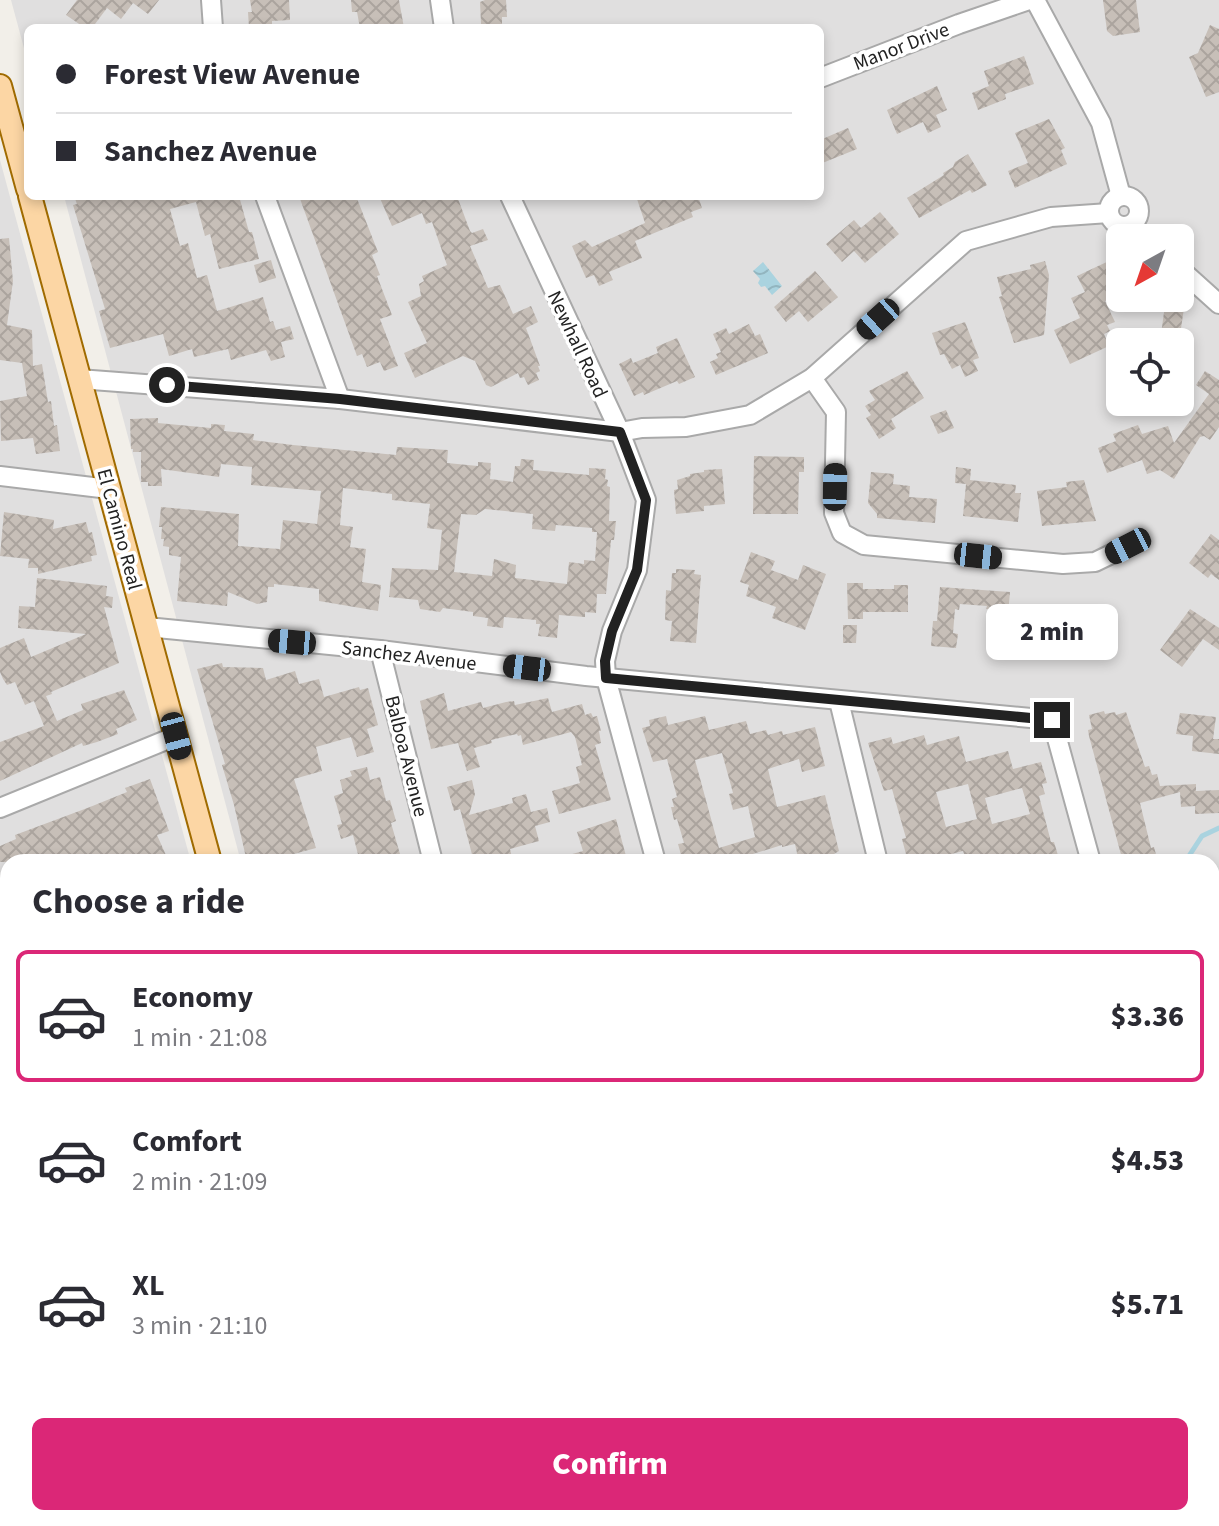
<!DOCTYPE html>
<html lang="en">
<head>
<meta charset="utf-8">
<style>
	body { margin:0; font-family:"Source Sans 3",sans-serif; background:#f2f2f3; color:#2b2b33; height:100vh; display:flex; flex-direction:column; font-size:30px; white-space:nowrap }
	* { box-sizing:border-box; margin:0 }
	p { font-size:26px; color:#7c7c81 }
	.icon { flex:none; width:44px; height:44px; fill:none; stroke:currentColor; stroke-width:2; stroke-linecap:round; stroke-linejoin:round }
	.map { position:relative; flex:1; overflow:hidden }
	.side { position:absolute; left:0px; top:854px; width:1220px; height:672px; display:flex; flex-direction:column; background:#fff; border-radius:24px 24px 0 0; box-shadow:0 4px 12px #0003 }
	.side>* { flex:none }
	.banner { position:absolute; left:24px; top:24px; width:800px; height:176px; border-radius:12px; box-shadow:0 4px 12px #0003; display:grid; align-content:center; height:176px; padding:0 32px; background:#fff }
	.needle { width:52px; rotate:220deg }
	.fabs { position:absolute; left:1106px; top:224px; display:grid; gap:16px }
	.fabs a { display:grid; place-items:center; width:88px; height:88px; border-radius:12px; background:#fff; box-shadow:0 4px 12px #0003; font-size:40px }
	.end { position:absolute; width:36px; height:36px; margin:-18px; border:10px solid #222; background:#fff; box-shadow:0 0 0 4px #fff }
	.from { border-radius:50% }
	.bubble { position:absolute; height:56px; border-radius:12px; background:#fff; box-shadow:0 4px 12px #0003; font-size:26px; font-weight:800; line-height:56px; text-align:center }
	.car { position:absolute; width:24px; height:48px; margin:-24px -12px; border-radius:10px; box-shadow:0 0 6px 2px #0007; background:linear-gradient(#222 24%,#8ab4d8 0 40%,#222 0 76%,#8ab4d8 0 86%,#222 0) }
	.banner b { display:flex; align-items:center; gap:28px; height:76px; font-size:30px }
	.banner b+b { border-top:2px solid #e1e1e2 }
	.banner i { width:20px; height:20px; background:#2b2b33 }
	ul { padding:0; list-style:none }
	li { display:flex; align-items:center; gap:24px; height:132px; margin:0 16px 12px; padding:0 16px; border:4px solid transparent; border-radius:12px }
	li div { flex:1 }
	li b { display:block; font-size:30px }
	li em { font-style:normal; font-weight:800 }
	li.current { border-color:#db2777 }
	li>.icon { width:72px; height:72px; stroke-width:1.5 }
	h2 { padding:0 32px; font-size:36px; line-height:96px }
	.button { display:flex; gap:16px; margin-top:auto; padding:16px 32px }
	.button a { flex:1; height:92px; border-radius:12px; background:#db2777; color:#fff; font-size:32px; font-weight:800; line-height:92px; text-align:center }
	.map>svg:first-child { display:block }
	.residential { fill:#e0dfdf; fill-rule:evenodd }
	.water { fill:url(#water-waves) }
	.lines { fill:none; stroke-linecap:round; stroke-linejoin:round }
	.stream { stroke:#aad3df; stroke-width:5 }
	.building { fill:url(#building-cross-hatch); fill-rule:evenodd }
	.minor-casing { stroke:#a9a9a9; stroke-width:22 }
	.major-casing { stroke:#a06b00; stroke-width:26 }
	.minor { stroke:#fff; stroke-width:18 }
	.major { stroke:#fcd6a4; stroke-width:22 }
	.route { stroke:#222; stroke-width:10 }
	.labels { text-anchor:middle; stroke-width:7; stroke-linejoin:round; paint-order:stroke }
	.street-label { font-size:20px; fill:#222; stroke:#fff }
</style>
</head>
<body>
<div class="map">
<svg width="1219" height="1526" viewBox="0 0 1219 1526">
	<defs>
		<pattern id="water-waves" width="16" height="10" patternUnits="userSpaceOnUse" patternTransform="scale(2)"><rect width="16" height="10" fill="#aad3df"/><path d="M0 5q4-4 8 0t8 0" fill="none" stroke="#92b5bf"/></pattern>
		<pattern id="building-cross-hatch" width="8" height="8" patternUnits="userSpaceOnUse" patternTransform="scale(2)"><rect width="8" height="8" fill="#c7bfb8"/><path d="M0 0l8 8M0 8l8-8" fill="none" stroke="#aba49e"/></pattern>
	</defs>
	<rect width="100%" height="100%" fill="#f2efe9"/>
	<g class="residential">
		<path d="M11,0H1219V1526H416L414,1518H1212V862H241L64,196H820V28H28V63ZM1120,238H1180V298H1120ZM1120,342H1180V402H1120Z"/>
		<path d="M0,160L191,862H8V1518H367L369,1526H0Z"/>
	</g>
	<path class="water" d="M763,262L782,286L772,295L765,286L761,287L758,283L760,279L753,271Z"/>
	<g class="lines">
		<g class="stream">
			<path d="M1185,862L1202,836L1219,828"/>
			<path d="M0,1057L8,1055"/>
		</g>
	</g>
	<g class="building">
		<path d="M77,0H159L148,14L133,3L121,19L107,8L92,28H85L66,15Z"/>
		<path d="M250,0H289L290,20L272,21V28H249L248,12H252Z"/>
		<path d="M351,0H399L404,28H360L357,12H352Z"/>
		<path d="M485,0H506L507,17H502V24H481L480,2Z"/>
		<path d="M1103,0H1136L1140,32L1113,36L1107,31Z"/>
		<path d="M1210,25L1219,29V92L1206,97L1189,57L1198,53Z"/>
		<path d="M1024,56L1034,84L1005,94L1006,99L978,110L972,93L989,86L984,71Z"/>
		<path d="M937,86L947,110L936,115L941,127L928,133L923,122L897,134L887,110Z"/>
		<path d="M1049,119L1065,148L1061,150L1067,164L1015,188L1008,171L1028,163L1015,133Z"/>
		<path d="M848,128L857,149L820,164V140Z"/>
		<path d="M968,154L987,185L972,193L970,190L919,218L907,198L944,175L943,173L953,167L955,162Z"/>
		<path d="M74,196H239L249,232H252L259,259L219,269L210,234L205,236L196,202L170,209L180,246L188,243L197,278L207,275L217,311L263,297L270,322L273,321L276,330L290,326L294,339L281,342L285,357L271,361L266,350L231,360L228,349L194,357L192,349L169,356L163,334L110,348L99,311L105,309L73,205L77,204Z"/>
		<path d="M299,196H356L378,252L372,255L380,275L377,276L392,315L380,319L398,366L384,371L380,362L367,367L362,354L357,356Z"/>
		<path d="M379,196H457L470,231L472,233L483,229L488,240L470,246L488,288L500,285L513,314L531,306L538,322L526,328L540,366H538L540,371L536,373L539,380L528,385L524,377L520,378L518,373L491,387L486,385L475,361L463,356L415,378L404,353L427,343L408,302L421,296L419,284L424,281L422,276L447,265L432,222L426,224L422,213L392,226Z"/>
		<path d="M636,196H698L702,208L691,212L693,217L635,241L642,258L609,272L613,280L599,286L594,275L586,278L572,246L585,240L592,247L645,223Z"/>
		<path d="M880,212L899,234L865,263L854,251L842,262L826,244L854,220L861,228Z"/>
		<path d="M9,238L13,281L7,325L32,330L33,366L42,364L48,402L51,401L54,426L57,425L60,451L36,454L33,438L1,441L0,401L27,396L22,363L0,360V239Z"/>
		<path d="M271,260L276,278L259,283L254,265Z"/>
		<path d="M1111,260L1120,277L1110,282L1116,296L1105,301L1115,322L1107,325L1110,331L1104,334L1109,346L1070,364L1054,330L1080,318L1071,298L1085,292L1077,276Z"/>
		<path d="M1045,261L1049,275L1044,335L1014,343L999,297L1002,296L997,277L1031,269L1030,265Z"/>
		<path d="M815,271L838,297L808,322L799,311L786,322L774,307Z"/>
		<path d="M1165,305L1184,308L1179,342H1160Z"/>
		<path d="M965,322L979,358L973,360L978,371L965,377L960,365L952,369L944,354L940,355L932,333Z"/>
		<path d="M749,324L755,336L760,334L768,353L716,375L710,362L718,358L716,354L721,352L713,334L726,328L729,334Z"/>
		<path d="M677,338L695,377L679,384L677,381L644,395L643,392L634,396L619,364L631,358L633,363L658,353L656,347Z"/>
		<path d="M907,371L924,398L891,419L896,428L879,439L866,418L871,415L865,406L875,400L869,391Z"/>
		<path d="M1205,371L1219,380V427L1210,440L1204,436L1200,437L1174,479L1160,470L1147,474L1142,460L1107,473L1098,448L1116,441L1113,434L1138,425L1142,434L1168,426L1174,443L1209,394L1196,385Z"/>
		<path d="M946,410L954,428L938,434L930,416Z"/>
		<path d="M158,418V423L211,428V424L225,425L224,431L254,434L253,440L293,445L396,455L397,447L448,450L447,463L478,466V462L491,463L490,479L513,482L515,466H520L521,459L534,460L533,470L589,475V468L606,469L605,479L608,480L607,486L610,487L609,521H616L614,540H611L606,594H597L596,613L585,612V617L559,615L557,638L538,636L540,624H536V620L504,617L503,628L487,626L488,618L473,616V612L443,608L440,612L420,609L418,600L389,597L392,568L438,570L442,530L427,528L430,504L392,500V494L343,488L340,525L353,527L350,547L366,549L362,582L381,585L378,611L319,601V589L274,584V587H268L267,602L257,604L228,592L227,606L177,601L181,557L169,555V547L163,546L164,539H161L162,527H159L161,507L239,514L238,546L280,549L283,520L317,524L321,491L251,485L252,467L221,464L219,477L161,469L162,486H148V482H141V452H133V449H131L130,419ZM485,509L533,514L532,529L555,531L556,525L592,528V532H597L595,561L584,560V564L569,562L567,584L515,578L516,565L494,559L492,576L454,572L461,514L476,515Z"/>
		<path d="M754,456L804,457V472H799L798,514H753Z"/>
		<path d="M956,467L971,469L970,480L1016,485L1015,493H1021L1018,522L963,516L966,484L955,483Z"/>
		<path d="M722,469L725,504L704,506V511L676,514L674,490L678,489L677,480L690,476V474L704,472V470Z"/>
		<path d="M871,472L894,474L893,484L910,486L909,497L937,499L935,523L877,518V514L868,503Z"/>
		<path d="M1084,480L1096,521L1042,526L1037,491L1067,487L1066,482Z"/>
		<path d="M4,512L54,520L53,529L86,522L89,533L92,532L97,555L91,556L92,561L38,574V568H28L29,559L0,556Z"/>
		<path d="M1211,534L1219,540V580L1211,574L1208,578L1189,563Z"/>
		<path d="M751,552L775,561L771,570L798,580L803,565L826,574L805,630L772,618L776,607L746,596L749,585L740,582Z"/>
		<path d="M676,569L695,570L694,574L701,575L696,643L670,641L672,621L665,620L666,590L671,591L672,573H676Z"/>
		<path d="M37,578L107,586L106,596L113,597L112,608L104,607L119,663L51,692L52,694L46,696L57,721L83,710L81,704L124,690L137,720L116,729L118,734L97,742L83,746L82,743L0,781V742L44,726L34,701L25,705L15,682L7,685L3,679L0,672V648L24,638L31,657L86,634L18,628L19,606L35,607Z"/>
		<path d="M847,583H863V589H894V585H908V612H863V619H848Z"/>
		<path d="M940,587L1010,592L1007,625L991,622L992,610L986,609L987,606L960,604L959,610L955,609L953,633L958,634L956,648L931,646L933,621H937Z"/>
		<path d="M1190,609L1219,628V650L1203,639L1182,667L1160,650Z"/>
		<path d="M1033,619L1098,625L1095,652L1082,651L1081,656L1030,648L1031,633H1026L1027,620Z"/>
		<path d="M843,625H857L856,643H843Z"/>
		<path d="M222,663L223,667L263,668L266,680L295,671L299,684L319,679L324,697L359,687L360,690L368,688L378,725L367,729L374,752L357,757L351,737L316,747L322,771L294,779L316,848L264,862H247L234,805L222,765L225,764L197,669Z"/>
		<path d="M444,693L448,711L481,702L483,708L506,702L514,701L515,705L548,698L552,712L582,704L585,715L591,713L593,717L597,716L601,731H599L601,743L595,745L611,800L559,814L552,791L580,783L576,767L582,765L575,737L571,732L523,745L521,735L518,736L517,734L491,740L492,743L474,748L480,767L467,771L458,743L431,749L420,701Z"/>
		<path d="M1104,711L1105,714L1115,712L1116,715L1126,712L1145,767L1149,766L1152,775L1157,774L1160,786L1196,784V791L1219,790V813L1195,814V806L1181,807L1180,792L1140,803L1151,848L1154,847L1158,862H1123L1089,736L1088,730L1092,729L1089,715Z"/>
		<path d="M1180,713L1216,717L1213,739H1219V754L1192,751L1193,736L1176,734Z"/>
		<path d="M666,716L668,725L705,716L709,730L746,721L750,734L766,730L768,735L782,731L783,735L815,727L825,766L802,772L799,759L768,769L777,807L825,795L839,851L834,854L836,862H799L795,844L782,847V845L727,862H683L678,844L684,843L677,819L674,820L671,807H674L672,799L677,797L667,759L653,762L642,728L650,726L649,720ZM722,753L733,793L729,794L733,810L748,806L755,837L719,848L695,760Z"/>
		<path d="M924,735L927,745L959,736L966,762L1008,751L1013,769L1041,762L1047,783L1042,784L1045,794L1039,796L1051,842H1054L1060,862H967L963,851L920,862H908L902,839L906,838L892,789L884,791L868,743L891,737L893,744ZM968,784L977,819L946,827L936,792ZM1022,788L1030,814L992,824L985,798Z"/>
		<path d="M367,767L370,780L380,777L386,801L390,800L396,821L391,823L400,854L386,858L387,862H360L353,835L341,839L337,825L342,824L334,796L343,793L340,780L352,776L350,771Z"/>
		<path d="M150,779L169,831L157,835L169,862H69L66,856L55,860L53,856L38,862H0V846L16,839L15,835L90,807L127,792L125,788Z"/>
		<path d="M472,780L475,794L469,815L513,803L512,798L526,794L531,812L547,808L550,822L535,826L539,841L510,849L513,862H474L460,809L454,811L447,787Z"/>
		<path d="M616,819L626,856L605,862H559L558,858L583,851L577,832Z"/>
	</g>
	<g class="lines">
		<g class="minor-casing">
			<g id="minor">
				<path d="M211,0L213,28"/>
				<path d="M440,0L444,28"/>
				<path d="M1035,0L1101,123L1121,196"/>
				<path d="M820,78L959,24L1029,0"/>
				<circle cx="1124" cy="211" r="15"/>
				<path d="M265,196L340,399"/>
				<path d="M510,196L620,432L646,500L637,570L612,631L605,661L606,678L656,862"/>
				<path d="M1180,269L1219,304"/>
				<path d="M812,378L836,412L834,513L842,533L864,545L1063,564L1095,562L1128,546"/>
				<path d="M79,379L340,399L620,432L642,428L686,427L750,415L812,378L966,241L1051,217L1109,213"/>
				<path d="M0,476L109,489"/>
				<path d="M147,627L380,650L586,676L1052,720L1091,862"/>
				<path d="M380,650L433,862"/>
				<path d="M839,701L878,862"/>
				<path d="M0,808L176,736"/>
				<path d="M1212,956L1219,954"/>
				<path d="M0,1180L8,1199"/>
				<path d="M0,1305L8,1302"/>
				<path d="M1212,1309L1219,1335"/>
				<path d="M1212,1503L1219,1502"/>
				<path d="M138,1518L142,1526"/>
				<path d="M610,1518L612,1526"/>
				<path d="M829,1518L831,1526"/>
				<path d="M1048,1518L1051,1526"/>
				<path d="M1127,1526L1157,1518"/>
			</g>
		</g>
		<g class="major-casing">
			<g id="major">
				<path d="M0,86L28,189"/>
				<path d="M30,196L210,862"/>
				<path d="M385,1518L387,1526"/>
			</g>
		</g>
		<use href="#minor" class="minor"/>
		<use href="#major" class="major"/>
	</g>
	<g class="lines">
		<path class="route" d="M167,385L340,399L620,432L646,500L637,570L612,631L605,661L606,678L1052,720"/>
	</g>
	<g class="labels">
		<g class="street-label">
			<text transform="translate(901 46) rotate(-21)" y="7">Manor Drive</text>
			<text transform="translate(578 344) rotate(65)" y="7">Newhall Road</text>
			<text transform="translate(120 529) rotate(75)" y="7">El Camino Real</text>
			<text transform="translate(409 655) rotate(7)" y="7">Sanchez Avenue</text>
			<text transform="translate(407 756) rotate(76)" y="7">Balboa Avenue</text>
		</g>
	</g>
</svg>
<div class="fabs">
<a><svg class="needle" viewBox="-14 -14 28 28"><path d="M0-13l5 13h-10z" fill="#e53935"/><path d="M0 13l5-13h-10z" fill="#7c7c81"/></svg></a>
<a><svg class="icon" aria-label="locate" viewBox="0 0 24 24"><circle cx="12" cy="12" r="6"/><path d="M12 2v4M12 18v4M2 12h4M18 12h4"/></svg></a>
</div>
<i class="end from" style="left:167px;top:385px"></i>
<i class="end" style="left:1052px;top:720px"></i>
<div class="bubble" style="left:986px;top:604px;width:132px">2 min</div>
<i class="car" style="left:878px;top:319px;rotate:228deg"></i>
<i class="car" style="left:835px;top:487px;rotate:1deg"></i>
<i class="car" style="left:1128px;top:546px;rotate:243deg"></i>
<i class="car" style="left:978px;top:556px;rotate:96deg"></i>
<i class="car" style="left:292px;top:642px;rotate:275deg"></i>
<i class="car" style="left:527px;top:668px;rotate:277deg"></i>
<i class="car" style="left:176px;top:736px;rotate:165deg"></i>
<div class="banner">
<b><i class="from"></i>Forest View Avenue</b>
<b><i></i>Sanchez Avenue</b>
</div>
<section class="side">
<h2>Choose a ride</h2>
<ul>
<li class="current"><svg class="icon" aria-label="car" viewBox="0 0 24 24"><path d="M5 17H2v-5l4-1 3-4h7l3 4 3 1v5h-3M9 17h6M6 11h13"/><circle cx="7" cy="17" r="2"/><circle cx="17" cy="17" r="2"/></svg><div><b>Economy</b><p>1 min · 21:08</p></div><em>$3.36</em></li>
<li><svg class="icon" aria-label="car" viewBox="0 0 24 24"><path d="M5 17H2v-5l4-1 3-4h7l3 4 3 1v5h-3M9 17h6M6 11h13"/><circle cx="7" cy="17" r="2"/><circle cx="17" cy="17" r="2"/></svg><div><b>Comfort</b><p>2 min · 21:09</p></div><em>$4.53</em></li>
<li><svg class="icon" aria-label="car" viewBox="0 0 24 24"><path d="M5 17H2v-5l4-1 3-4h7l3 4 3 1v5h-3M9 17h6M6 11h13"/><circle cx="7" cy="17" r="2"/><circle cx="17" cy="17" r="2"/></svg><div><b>XL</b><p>3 min · 21:10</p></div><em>$5.71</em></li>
</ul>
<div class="button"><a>Confirm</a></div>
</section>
</div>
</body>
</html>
